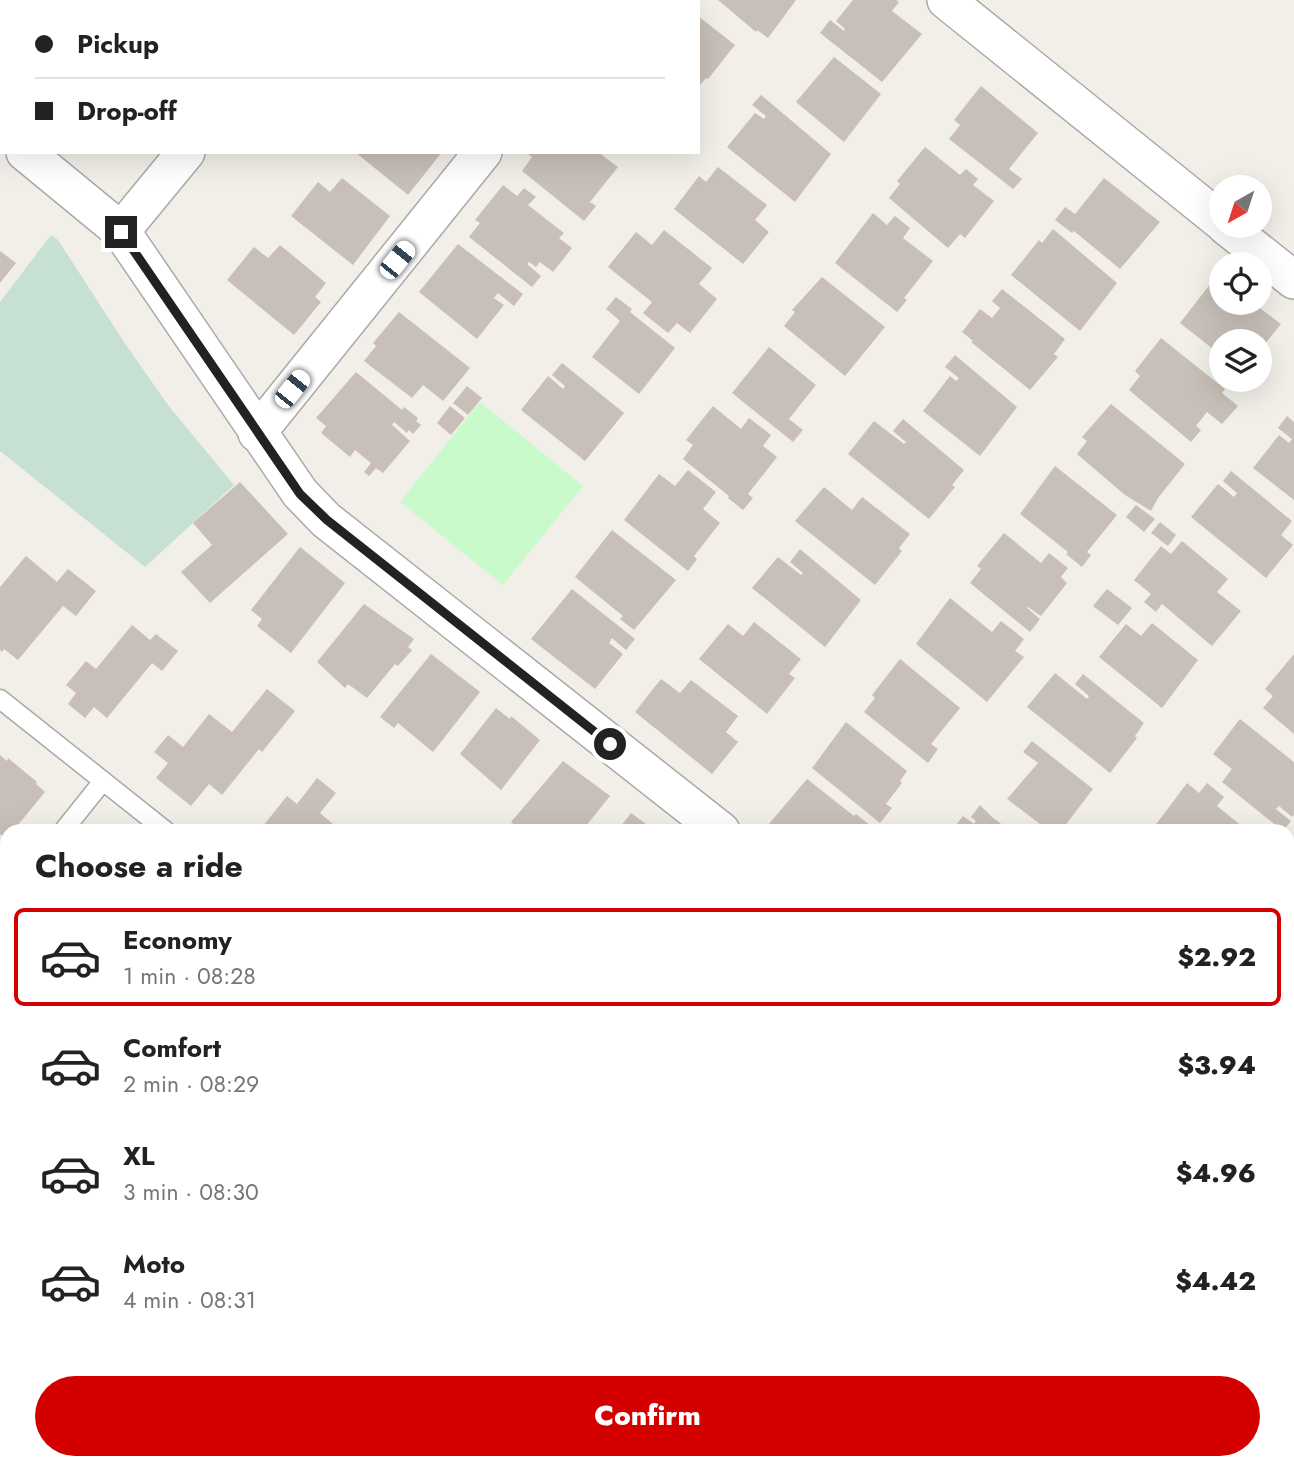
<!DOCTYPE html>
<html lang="en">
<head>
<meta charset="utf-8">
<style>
	body { margin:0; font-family:Jost,sans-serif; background:#f6f6f6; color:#222; height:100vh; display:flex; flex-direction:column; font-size:26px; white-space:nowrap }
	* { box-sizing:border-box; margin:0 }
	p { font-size:23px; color:#767676 }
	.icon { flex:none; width:38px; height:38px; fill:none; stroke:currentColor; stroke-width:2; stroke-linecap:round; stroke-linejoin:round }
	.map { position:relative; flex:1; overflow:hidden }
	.drawer { position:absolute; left:0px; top:824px; width:1295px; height:646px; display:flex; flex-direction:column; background:#fff; border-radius:21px 21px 0 0; box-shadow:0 7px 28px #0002 }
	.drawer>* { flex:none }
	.banner { position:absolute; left:0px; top:0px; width:700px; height:154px; box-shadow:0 7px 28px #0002; display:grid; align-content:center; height:154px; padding:0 35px; background:#fff }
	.needle { width:46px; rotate:219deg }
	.controls { position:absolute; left:1209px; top:175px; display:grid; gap:14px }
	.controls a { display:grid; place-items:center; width:63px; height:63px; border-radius:50%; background:#fff; box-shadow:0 7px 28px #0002; font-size:35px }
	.end { position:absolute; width:32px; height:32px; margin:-16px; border:9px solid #222; background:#fff; box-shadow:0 0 0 4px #fff }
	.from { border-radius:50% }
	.car { position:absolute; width:21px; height:42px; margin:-21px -10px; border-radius:9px; box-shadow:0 0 5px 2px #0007; background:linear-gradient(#fff 24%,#345 0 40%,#fff 0 76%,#345 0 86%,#fff 0) }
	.banner b { display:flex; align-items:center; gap:24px; height:66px; font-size:26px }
	.banner b+b { border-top:2px solid #e0e0e0 }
	.banner i { width:18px; height:18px; background:#222 }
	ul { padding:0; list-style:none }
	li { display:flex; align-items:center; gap:21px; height:98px; margin:0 14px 10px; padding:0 21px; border:4px solid transparent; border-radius:10px }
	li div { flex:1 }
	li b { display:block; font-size:26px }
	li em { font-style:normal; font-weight:800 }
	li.on { border-color:#d40000 }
	li>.icon { width:63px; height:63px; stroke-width:1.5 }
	h2 { padding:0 35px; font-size:32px; line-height:84px }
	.action { display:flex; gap:14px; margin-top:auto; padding:14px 35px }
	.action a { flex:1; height:80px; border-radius:42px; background:#d40000; color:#fff; font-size:28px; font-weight:800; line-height:80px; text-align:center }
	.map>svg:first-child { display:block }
	.wetland { fill:#c6e0d4 }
	.park { fill:#c8facc }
	.building { fill:#c7bfb8 }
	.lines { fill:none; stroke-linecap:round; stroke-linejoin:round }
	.lane-casing { stroke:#a9a9a9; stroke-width:21 }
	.street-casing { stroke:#a9a9a9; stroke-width:40 }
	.path { stroke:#fa8072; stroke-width:4.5; stroke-dasharray:3.5 3.5; stroke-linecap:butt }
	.lane { stroke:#fff; stroke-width:18 }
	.street { stroke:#fff; stroke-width:37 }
	.route { stroke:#222; stroke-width:9 }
</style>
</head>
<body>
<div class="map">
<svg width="1294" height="1469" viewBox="0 0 1294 1469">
	<rect width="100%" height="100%" fill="#f2efe9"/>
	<path class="wetland" d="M51,235L58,240L124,342L168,405L234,485L145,567L0,451V302Z"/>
	<path class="park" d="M480,402L583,486L503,585L400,502Z"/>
	<g class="building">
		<path d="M718,0H796L768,38L757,30L756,32Z"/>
		<path d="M853,0H896L899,2L892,11L922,34L882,82L820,33L830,20L844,31L845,29L836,21Z"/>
		<path d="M698,16L735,45L708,79L706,78L698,87Z"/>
		<path d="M834,57L881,94L844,142L796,102Z"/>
		<path d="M981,86L1038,133L1009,169L1022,179L1013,189L949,139L960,125L954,120Z"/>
		<path d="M761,95L831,154L795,202L727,147L755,113L764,119L766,116L752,105Z"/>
		<path d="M925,147L960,175L966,169L978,179L973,185L994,201L965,238L960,234L948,248L889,198L900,184L897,181Z"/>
		<path d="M355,152H442L408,195Z"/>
		<path d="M530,152H598L618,167L590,202L596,206L584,221L522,171L532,157L528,154Z"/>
		<path d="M718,167L767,205L755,220L769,232L743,264L674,209L699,176L706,182Z"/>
		<path d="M342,178L390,216L353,265L291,216L318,182L330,192Z"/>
		<path d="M1104,178L1160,222L1120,269L1074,231L1072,233L1055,220L1065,207L1075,214Z"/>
		<path d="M503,185L517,196L524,188L536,197L528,205L564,233L559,238L572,248L553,272L540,262L536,267L529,262L527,264L541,276L532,287L469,237L480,223L475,220Z"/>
		<path d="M873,213L887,225L895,216L910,228L903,238L933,261L904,298L907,300L897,312L835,263Z"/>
		<path d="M1053,229L1117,283L1080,331L1011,275L1039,240L1042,243Z"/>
		<path d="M664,230L712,268L699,284L717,299L690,333L677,323L668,333L643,313L652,302L608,267L636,232L652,245Z"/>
		<path d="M458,244L523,294L514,306L498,293L494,298L504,305L477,339L419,292Z"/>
		<path d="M280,245L326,283L315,297L321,302L294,335L227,280L254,247L268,258Z"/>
		<path d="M0,251L16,263L0,283Z"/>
		<path d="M1218,274L1222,277V303H1253L1281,324L1260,350V341H1222V356L1180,323Z"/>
		<path d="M822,277L885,327L845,376L784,326L795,312L792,310Z"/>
		<path d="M1002,289L1065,339L1054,354L1058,357L1030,390L971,342L973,341L962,332L980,309L992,318L1000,308L992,301Z"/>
		<path d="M616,297L632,309L630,312L675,348L639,394L592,357L620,321L606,309Z"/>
		<path d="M399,312L470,368L443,401L423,385L412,398L364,361L376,346L373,343Z"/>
		<path d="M1161,338L1225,389L1222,393L1238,406L1222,424L1207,412L1196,426L1201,430L1191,442L1129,390L1140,376L1135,371Z"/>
		<path d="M769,347L816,385L789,419L803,430L793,442L732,393Z"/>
		<path d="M955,355L1017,407L980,456L923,411L950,376L956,381L959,378L945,367Z"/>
		<path d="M562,363L624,413L585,461L521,410L548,376L563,389L565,386L552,375Z"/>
		<path d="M356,372L402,410L404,407L418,418L416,421L421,425L413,434L409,430L407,433L394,422L392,425L410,441L383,473L376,468L369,476L364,472L371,463L355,450L350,457L321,433L326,426L316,418Z"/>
		<path d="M467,386L482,398L468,415L453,403Z"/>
		<path d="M1111,404L1185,464L1158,498L1151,511L1125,495L1077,454L1087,441L1082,437Z"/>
		<path d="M450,406L465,418L451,435L437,423Z"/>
		<path d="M713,406L741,429L749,418L771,435L763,446L777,457L748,494L753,498L743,510L728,498L729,496L683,459L693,445L686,440Z"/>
		<path d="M1287,416L1294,422V500L1253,468L1279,435L1289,443L1292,439L1278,428Z"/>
		<path d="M903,419L964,470L952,485L955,487L929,519L848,454L874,421L904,444L906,442L893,431Z"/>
		<path d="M1055,466L1117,515L1087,552L1091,555L1082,567L1066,554L1068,552L1020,514Z"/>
		<path d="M688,470L716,492L703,509L720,523L694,556L697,559L688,571L624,520L659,474L675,486Z"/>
		<path d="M1231,471L1292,521L1281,535L1293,545L1266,578L1191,517L1218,484L1234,497L1237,493L1223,481Z"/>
		<path d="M240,482L288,534L210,603L181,572L212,545L193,523Z"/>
		<path d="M824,487L852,510L862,497L910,534L899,548L902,551L875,585L795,521Z"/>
		<path d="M1136,505L1155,519L1144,532L1126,517Z"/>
		<path d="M1160,522L1176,535L1168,546L1151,533Z"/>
		<path d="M612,530L676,580L634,630L620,619L623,616L575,577Z"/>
		<path d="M1004,533L1041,563L1049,553L1068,568L1061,577L1067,583L1041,616L1028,607L1027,608L1040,619L1030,632L970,583L981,569L977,566Z"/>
		<path d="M1182,541L1228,579L1217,592L1241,611L1212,646L1162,604L1156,612L1144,602L1151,594L1134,580L1161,546L1171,554Z"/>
		<path d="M300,547L345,583L291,653L257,626L262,619L251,610Z"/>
		<path d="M800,549L861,600L825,647L752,588L778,557L801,575L803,573L790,562Z"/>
		<path d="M26,556L57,582L68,569L96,591L76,616L63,606L18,660L4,649L2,652L0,650V587Z"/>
		<path d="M572,589L635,639L626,650L612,638L609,643L623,654L595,689L531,639Z"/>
		<path d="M1107,589L1132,608L1118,625L1093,606Z"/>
		<path d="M950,598L992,632L1001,621L1024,639L1015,651L1024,657L987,702L916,644Z"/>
		<path d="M364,604L414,639L408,647L412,650L398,666L395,664L367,698L348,684L345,688L317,662Z"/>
		<path d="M754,622L801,659L789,674L795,678L767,714L699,659L728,624L743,636Z"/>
		<path d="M1152,623L1198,660L1162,708L1099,657L1126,624L1141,636Z"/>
		<path d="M132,625L150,640L156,634L178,651L162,671L152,663L107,718L94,707L85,718L68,704L76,693L66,685L86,661L96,669Z"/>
		<path d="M431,654L480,692L433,752L398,723L394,728L380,717Z"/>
		<path d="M1294,654V734L1263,708L1273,696L1265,689Z"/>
		<path d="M900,659L960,708L931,744L938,749L928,763L864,712L875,698L872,695Z"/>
		<path d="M1055,673L1087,699L1089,696L1075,684L1083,674L1144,723L1135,736L1137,738L1110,773L1027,707Z"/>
		<path d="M661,679L680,693L691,680L738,716L726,732L738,742L712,774L635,712Z"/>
		<path d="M267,689L295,711L262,752L259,749L222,795L209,784L191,806L156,778L168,763L154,752L168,735L183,747L209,714L232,732Z"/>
		<path d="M496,708L510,719L511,716L540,740L501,790L460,754Z"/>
		<path d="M1240,719L1294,762V815L1292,817L1279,806L1276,809L1291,821L1283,831L1222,782L1232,769L1213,754Z"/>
		<path d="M846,722L907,771L900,781L902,783L886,804L892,808L880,823L812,768Z"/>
		<path d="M1032,741L1093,789L1061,831H1049L1007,799L1038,763L1023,752Z"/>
		<path d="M0,755L7,761L8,758L37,782L36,784L45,792L13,831H7V840L0,834Z"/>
		<path d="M563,761L610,796L582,831H516L518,828L511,822Z"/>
		<path d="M317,778L336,793L320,813L333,824L327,831H259L287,796L297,804Z"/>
		<path d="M807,779L854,816L856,814L872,827L868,831H852L847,828L844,831H775L768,825Z"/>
		<path d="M1187,783L1199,793L1207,783L1224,797L1217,806L1248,831H1151Z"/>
		<path d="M980,805L993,818L1011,831H951L963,816L974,824L976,821L971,817Z"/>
		<path d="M631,813L646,824L656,831H617Z"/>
		<path d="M1288,945L1294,950V964L1291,968L1294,971V1020L1292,1023L1288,1021Z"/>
		<path d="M5,976L7,977V1059L0,1053V982Z"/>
		<path d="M0,1160L7,1166V1218L2,1214L0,1217Z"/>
		<path d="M1288,1162L1294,1167V1243L1288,1239Z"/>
		<path d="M7,1258V1294L5,1296L0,1292V1267Z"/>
		<path d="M1288,1382L1294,1387V1466L1288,1462Z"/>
		<path d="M12,1463H91L86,1469H7Z"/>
		<path d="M504,1463H570L566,1469H512Z"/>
		<path d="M641,1463H658L665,1469L672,1463L679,1469H636Z"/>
		<path d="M765,1463H870L865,1469H760Z"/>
	</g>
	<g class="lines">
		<g class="lane-casing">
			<g id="lane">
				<path d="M0,699L166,831"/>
				<path d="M63,831L103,781"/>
				<path d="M0,910L7,901"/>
				<path d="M0,1104L7,1110"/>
				<path d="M449,1463L457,1469"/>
				<path d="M955,1463L963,1469"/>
				<path d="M144,1469L148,1463"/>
			</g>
		</g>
		<g class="street-casing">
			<g id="street">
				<path d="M946,0L1222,222"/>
				<path d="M311,2L313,0"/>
				<path d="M605,2L606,0"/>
				<path d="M0,131L2,133"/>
				<path d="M25,152L121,231L300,493L326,520L721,831"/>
				<path d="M1226,226L1294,280"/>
				<path d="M121,231L186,152"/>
				<path d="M257,433L483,152"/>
				<path d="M1288,1286L1294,1291"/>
			</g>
		</g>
		<path class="path" d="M1218,1463L1227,1469"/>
		<use href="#lane" class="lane"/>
		<use href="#street" class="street"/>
	</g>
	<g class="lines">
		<path class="route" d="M121,232L300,494L327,520L610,744"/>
	</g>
</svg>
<div class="controls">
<a><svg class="needle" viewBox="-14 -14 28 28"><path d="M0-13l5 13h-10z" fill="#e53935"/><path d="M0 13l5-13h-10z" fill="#767676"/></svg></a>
<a><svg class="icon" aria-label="locate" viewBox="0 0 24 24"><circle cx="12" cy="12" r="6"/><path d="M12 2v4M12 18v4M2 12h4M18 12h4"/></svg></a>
<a><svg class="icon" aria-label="layers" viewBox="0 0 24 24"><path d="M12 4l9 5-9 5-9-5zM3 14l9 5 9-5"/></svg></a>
</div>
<i class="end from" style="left:610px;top:744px"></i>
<i class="end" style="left:121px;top:232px"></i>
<i class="car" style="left:397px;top:260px;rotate:39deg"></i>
<i class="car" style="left:292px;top:389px;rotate:39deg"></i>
<div class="banner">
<b><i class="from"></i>Pickup</b>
<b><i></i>Drop-off</b>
</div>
<section class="drawer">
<h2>Choose a ride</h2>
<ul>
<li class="on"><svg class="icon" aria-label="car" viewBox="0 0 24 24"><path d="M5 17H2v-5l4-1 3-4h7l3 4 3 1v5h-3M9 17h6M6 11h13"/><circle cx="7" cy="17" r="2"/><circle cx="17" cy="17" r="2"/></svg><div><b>Economy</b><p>1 min · 08:28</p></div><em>$2.92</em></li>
<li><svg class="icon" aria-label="car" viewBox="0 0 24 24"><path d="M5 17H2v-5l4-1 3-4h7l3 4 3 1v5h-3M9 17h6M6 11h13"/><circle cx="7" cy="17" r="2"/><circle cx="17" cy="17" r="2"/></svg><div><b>Comfort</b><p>2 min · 08:29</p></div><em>$3.94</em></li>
<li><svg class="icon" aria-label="car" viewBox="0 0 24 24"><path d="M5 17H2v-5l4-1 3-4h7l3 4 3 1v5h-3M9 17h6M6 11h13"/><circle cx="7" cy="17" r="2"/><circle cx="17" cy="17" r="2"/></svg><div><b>XL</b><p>3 min · 08:30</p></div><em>$4.96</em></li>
<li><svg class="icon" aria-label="car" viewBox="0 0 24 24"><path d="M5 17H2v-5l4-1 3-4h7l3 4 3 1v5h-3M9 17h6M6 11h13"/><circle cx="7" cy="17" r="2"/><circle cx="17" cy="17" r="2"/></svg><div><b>Moto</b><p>4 min · 08:31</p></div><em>$4.42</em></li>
</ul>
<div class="action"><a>Confirm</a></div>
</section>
</div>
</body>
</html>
